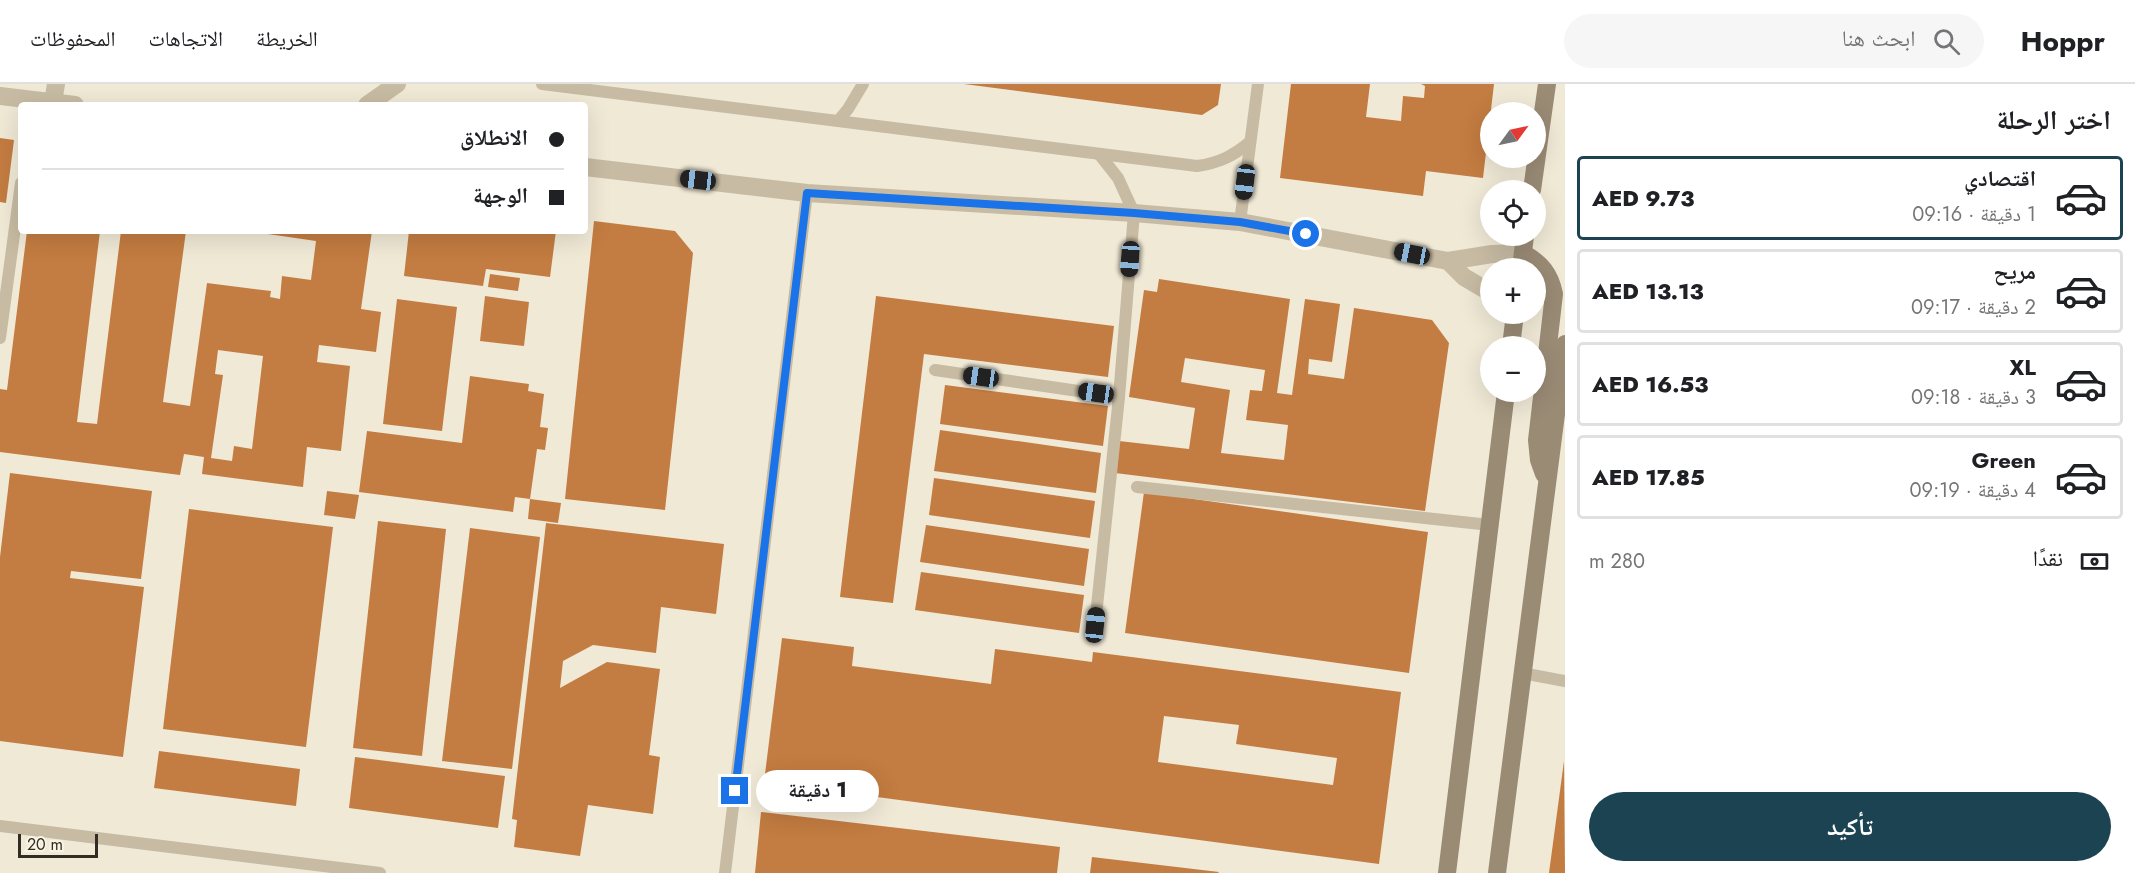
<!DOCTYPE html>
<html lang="ar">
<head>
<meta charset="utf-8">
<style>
	body { margin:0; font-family:Jost,"Noto Naskh Arabic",sans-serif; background:#f6f6f6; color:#202124; direction:rtl; height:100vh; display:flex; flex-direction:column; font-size:22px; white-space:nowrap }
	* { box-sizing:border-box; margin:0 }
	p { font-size:20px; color:#757577 }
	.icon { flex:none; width:33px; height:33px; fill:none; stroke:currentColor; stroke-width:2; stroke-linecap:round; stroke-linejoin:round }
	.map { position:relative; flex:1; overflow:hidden; direction:ltr }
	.drawer { display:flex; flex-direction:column; background:#fff; width:570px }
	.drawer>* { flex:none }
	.top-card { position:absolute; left:18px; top:18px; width:570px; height:132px; border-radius:6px; box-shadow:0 6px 24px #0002; direction:rtl; display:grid; align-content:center; height:132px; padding:0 24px; background:#fff }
	.needle { width:39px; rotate:57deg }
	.buttons { position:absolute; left:1480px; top:18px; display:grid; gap:12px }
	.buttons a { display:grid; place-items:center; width:66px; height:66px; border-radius:50%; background:#fff; box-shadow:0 6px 24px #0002; font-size:30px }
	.scale { position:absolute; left:18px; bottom:15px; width:80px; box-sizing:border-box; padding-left:6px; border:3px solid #322c25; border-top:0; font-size:16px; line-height:21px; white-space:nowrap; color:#322c25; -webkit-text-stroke:4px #f8f3e2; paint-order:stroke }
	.end { position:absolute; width:27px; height:27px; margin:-14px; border:8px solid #1a73e8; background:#fff; box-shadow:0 0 0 3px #fff }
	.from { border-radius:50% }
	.bubble { position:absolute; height:42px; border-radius:21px; background:#fff; box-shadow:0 6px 24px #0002; font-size:20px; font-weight:800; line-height:42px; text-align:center; direction:rtl }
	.car { position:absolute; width:18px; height:36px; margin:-18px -9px; border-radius:8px; box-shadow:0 0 4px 2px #0007; background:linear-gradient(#222 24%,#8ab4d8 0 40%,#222 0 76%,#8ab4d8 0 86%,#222 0) }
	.top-card b { display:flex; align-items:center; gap:21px; height:57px; font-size:22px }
	.top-card b+b { border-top:2px solid #e0e0e0 }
	.top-card i { width:15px; height:15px; background:#202124 }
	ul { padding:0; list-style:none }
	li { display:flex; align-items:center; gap:18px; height:84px; margin:0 12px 9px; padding:0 12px; border:3px solid #e0e0e0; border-radius:6px }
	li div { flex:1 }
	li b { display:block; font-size:22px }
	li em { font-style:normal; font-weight:800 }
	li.active { border-color:#1c4352 }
	li>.icon { width:54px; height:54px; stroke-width:1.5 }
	h2 { padding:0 24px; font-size:27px; line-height:72px }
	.pay { display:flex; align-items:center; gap:15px; height:66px; padding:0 24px; font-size:22px }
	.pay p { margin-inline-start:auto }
	.primary-button { display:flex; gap:12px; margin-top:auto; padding:12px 24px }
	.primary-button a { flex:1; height:69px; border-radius:36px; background:#1c4352; color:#fff; font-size:24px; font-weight:800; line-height:69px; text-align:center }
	header { display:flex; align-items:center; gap:36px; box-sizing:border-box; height:84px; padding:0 30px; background:#fff; border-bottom:2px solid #e0e0e0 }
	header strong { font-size:28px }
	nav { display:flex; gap:33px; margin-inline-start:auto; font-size:21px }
	.search { width:420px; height:54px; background:#f6f6f6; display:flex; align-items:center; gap:15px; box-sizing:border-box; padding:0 21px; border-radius:33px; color:#757577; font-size:22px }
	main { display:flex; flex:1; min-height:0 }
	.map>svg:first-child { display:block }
	.building { fill:#c37c41; fill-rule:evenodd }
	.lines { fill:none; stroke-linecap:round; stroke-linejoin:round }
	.lane { stroke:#c7bba3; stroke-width:12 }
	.street { stroke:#c7bba3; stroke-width:18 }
	.secondary { stroke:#9a8b75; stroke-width:18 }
	.route { stroke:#1a73e8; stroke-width:8 }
</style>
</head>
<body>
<header>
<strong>Hoppr</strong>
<div class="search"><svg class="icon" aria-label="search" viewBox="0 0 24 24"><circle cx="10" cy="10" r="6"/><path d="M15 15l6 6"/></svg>ابحث هنا</div>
<nav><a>الخريطة</a><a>الاتجاهات</a><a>المحفوظات</a></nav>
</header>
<main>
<section class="drawer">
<h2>اختر الرحلة</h2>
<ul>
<li class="active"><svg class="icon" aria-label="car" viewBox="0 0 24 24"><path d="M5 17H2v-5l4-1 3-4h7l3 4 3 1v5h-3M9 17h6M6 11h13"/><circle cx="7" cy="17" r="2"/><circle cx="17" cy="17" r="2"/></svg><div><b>اقتصادي</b><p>1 دقيقة · 09:16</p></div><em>AED 9.73</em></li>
<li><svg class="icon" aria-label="car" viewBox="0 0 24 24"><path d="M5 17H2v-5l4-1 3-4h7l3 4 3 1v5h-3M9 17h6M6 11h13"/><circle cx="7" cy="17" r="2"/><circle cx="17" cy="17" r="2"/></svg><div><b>مريح</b><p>2 دقيقة · 09:17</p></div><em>AED 13.13</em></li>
<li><svg class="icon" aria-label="car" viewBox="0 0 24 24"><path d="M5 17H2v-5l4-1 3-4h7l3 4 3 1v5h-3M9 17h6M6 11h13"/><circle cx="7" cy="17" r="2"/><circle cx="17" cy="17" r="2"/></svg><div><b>XL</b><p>3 دقيقة · 09:18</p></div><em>AED 16.53</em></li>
<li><svg class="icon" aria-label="car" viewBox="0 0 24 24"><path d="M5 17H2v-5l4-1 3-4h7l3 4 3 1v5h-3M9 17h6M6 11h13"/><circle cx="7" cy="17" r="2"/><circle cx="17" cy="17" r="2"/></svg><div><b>Green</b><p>4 دقيقة · 09:19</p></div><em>AED 17.85</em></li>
</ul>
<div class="pay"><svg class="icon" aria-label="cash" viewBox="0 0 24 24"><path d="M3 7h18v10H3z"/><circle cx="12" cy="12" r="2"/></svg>نقدًا<p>280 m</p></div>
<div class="primary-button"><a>تأكيد</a></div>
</section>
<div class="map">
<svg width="1565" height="789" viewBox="0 0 1565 789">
	<rect width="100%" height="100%" fill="#f0e9d6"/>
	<g class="building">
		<path d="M964,0H1221L1218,21L1202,31Z"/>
		<path d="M1291,0H1370L1366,33L1401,37L1403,12L1424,14L1425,2L1421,0H1494L1483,94L1426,87L1423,112L1280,94Z"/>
		<path d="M0,54L14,56L6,119L0,118Z"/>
		<path d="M594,137L675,147L693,169L665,426L565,415Z"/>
		<path d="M27,147H100L77,338L97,340L121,147H186L163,318L190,322L207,199L271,207L270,213L280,215L282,192L311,196L316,157L248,147H372L361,225L381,228L376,268L319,261L317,278L350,282L341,367L307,363L303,403L202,390L204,373L184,370L180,391L0,368V305L7,306ZM218,266L263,272L252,365L234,362L232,377L211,374L223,291L215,290Z"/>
		<path d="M409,147H556L550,193L486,185L483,202L404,192Z"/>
		<path d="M490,190L520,194L518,207L488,203Z"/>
		<path d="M1159,195L1290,215L1277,309L1292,311L1305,215L1340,220L1332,278L1309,275L1308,290L1344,295L1354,224L1432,236L1449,259L1425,427L1115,389L1119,357L1189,365L1195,324L1129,313L1144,206L1157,208ZM1185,274L1265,286L1262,307L1250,306L1246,336L1288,341L1284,376L1221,369L1230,306L1181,298Z"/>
		<path d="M485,212L529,218L524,262L480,257Z"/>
		<path d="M876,212L1114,242L1108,293L924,270L893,519L840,513Z"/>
		<path d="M397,215L457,223L442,347L383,340Z"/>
		<path d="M470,292L529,300L528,307L544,310L540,343L548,344L545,366L537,365L530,415L515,413L513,428L359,408L367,347L462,359Z"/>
		<path d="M945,301L1108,322L1103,362L940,340Z"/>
		<path d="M940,346L1101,369L1096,409L934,387Z"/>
		<path d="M10,389L152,407L141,495L71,487L70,494L144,503L123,673L0,657V473Z"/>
		<path d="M934,394L1095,417L1090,454L929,431Z"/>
		<path d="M327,407L359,411L355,435L324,431Z"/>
		<path d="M1144,408L1428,448L1409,589L1125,549Z"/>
		<path d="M530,415L561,419L558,439L528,435Z"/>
		<path d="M189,425L333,443L306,663L163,645Z"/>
		<path d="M378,437L446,445L422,672L353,664Z"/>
		<path d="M546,439L724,460L716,530L661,523L656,569L593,561L563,577L560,604L607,578L660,585L649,671L660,673L653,730L588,721L580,772L514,763L517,736L512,735Z"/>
		<path d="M926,441L1089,465L1084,502L920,478Z"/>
		<path d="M470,444L540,453L512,685L442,677Z"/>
		<path d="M921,488L1084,511L1079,549L915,526Z"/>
		<path d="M782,554L854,563L852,582L991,600L995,565L1092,578L1093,568L1401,608L1379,780L764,698ZM1164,632L1239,641L1236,660L1337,674L1333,701L1158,678Z"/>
		<path d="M159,667L300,685L296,722L154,704Z"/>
		<path d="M355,673L505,692L498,744L349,724Z"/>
		<path d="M1564,677L1565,789H1549Z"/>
		<path d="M761,728L1060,763L1057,789H755Z"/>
		<path d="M1092,773L1219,788L1218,789H1090Z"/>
	</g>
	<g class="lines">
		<g class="lane">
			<path d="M542,0L1197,82C1219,79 1233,72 1250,58"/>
			<path d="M838,37L848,25L863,0"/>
			<path d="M1240,138L1258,0"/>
			<path d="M0,254L21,99"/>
			<path d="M935,286L1119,313"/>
			<path d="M1137,403L1490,441"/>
			<path d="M1095,541L1119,313L1134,129L1118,94L1099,70"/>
			<path d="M1522,589L1565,597"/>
			<path d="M0,742L380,789"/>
			<path d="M725,789L807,109"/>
		</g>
		<g class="street">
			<path d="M0,12L75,21"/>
			<path d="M53,18L56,0"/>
			<path d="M367,21L397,0"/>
			<path d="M585,83L807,109L1134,129L1240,138L1448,177L1492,170L1523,169"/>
			<path d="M1448,177L1464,193L1491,209"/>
		</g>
		<g class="secondary">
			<path d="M1532,106L1547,0"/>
			<path d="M1523,169C1541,179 1550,190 1554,210L1537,356L1539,376L1544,390"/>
			<path d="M1521,184L1525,152"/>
			<path d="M1511,262L1515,230"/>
			<path d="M1447,789L1506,308"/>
			<path d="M1497,789L1565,260"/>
		</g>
	</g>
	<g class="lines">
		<path class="route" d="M735,707L807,109L1134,129L1240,138L1306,150"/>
	</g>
</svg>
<div class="buttons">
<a><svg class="needle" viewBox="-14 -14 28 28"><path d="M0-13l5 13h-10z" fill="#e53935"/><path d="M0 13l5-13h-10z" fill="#757577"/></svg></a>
<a><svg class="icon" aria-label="locate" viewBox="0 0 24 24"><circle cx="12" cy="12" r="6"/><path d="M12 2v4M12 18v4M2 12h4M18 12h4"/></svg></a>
<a>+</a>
<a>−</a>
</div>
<div class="scale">20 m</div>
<i class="end from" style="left:1306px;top:150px"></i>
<i class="end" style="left:735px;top:707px"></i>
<div class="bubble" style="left:756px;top:686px;width:123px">1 دقيقة</div>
<i class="car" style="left:698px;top:96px;rotate:277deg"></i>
<i class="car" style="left:1245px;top:98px;rotate:187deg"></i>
<i class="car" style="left:1412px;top:170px;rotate:281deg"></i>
<i class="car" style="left:1130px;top:175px;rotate:184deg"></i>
<i class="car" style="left:981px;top:293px;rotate:278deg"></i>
<i class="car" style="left:1096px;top:309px;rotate:278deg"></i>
<i class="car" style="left:1095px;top:541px;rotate:6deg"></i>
<div class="top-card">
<b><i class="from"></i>الانطلاق</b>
<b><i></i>الوجهة</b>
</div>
</div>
</main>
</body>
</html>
